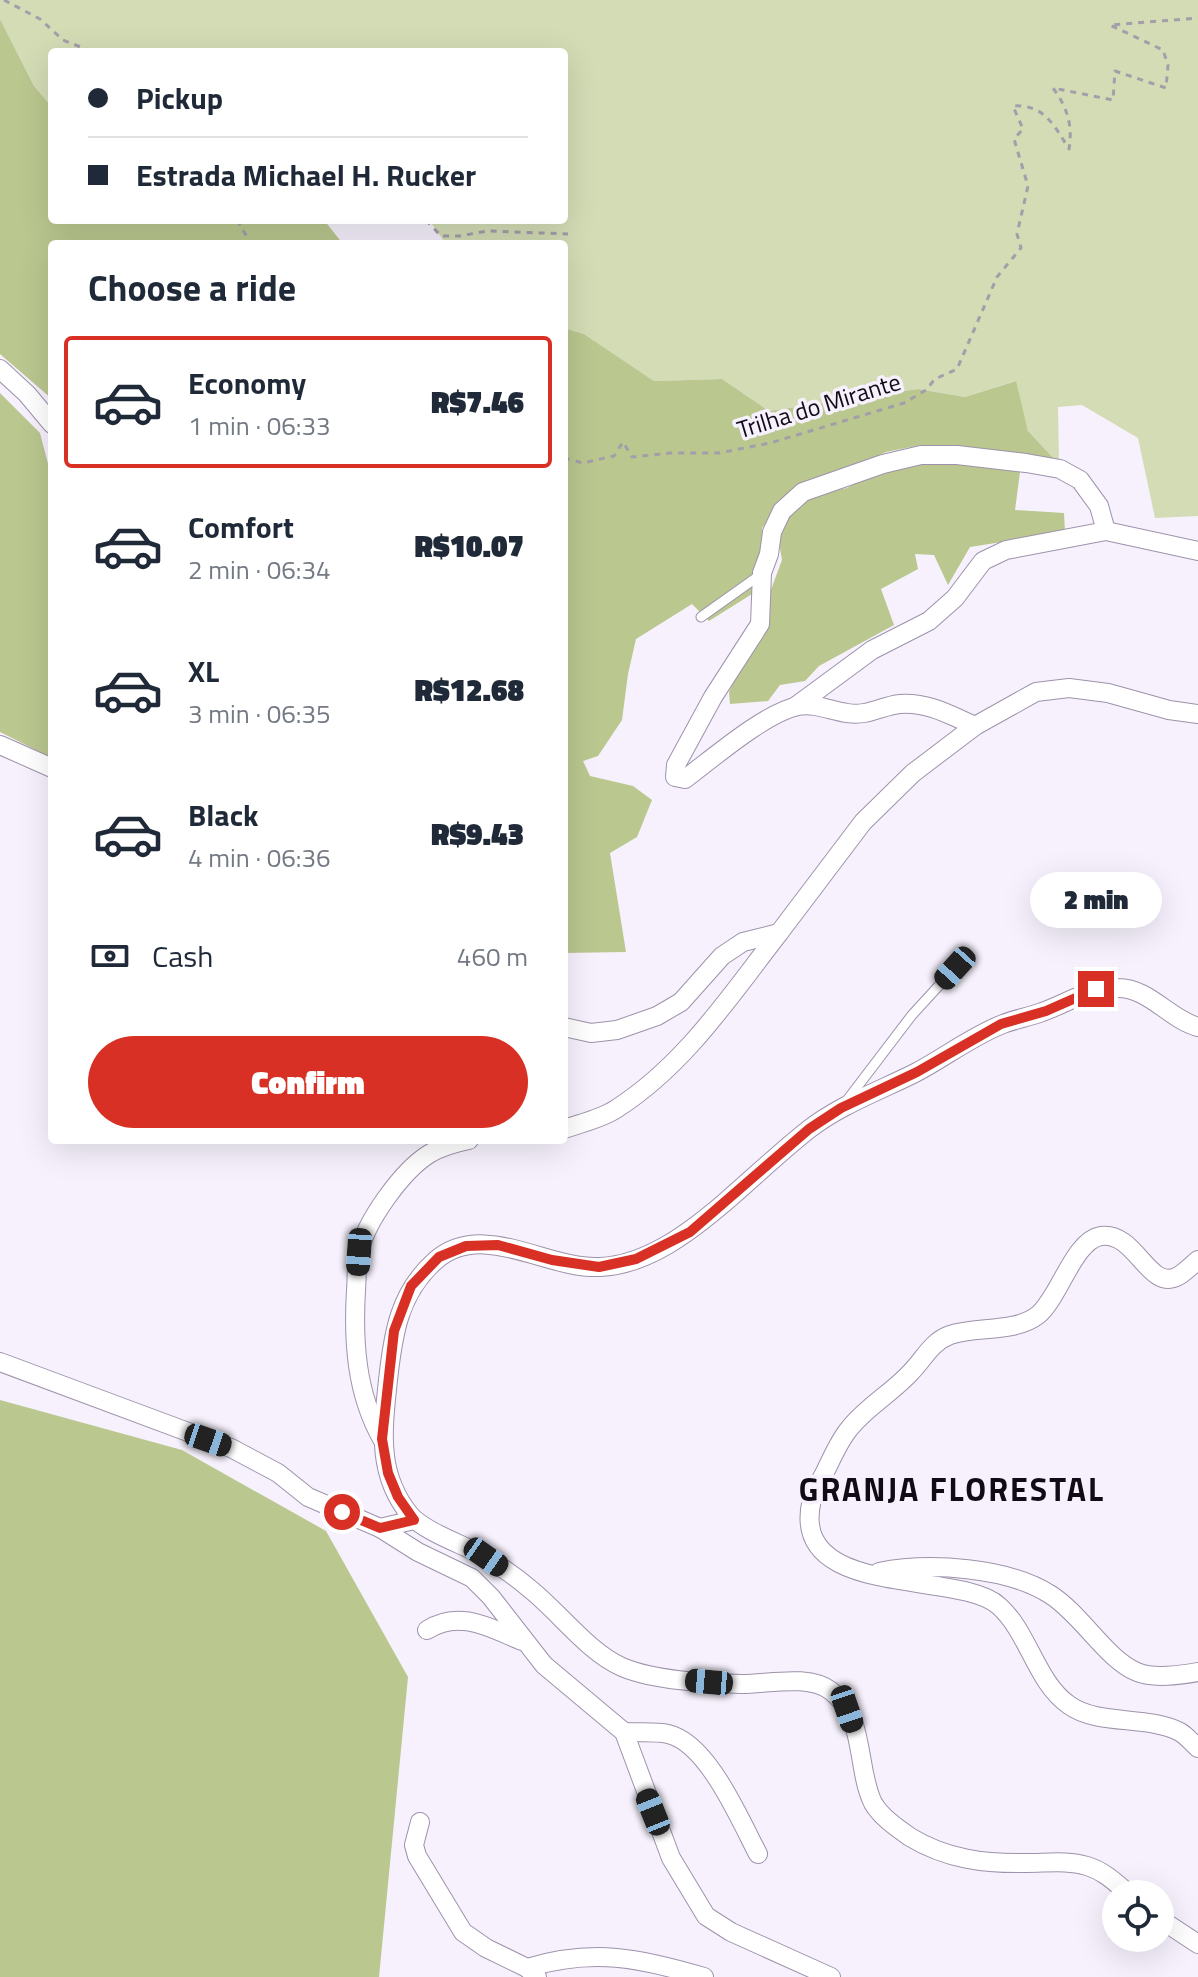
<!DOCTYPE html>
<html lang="en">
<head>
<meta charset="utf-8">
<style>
	body { margin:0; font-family:"Titillium Web",sans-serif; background:#f2f2f3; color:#1f2937; height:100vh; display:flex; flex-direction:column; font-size:30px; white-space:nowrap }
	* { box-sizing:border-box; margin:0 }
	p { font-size:26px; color:#747a83 }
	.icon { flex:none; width:44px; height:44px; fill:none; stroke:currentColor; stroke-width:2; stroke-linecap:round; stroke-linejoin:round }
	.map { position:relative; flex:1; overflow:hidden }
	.drawer { position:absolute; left:48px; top:240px; width:520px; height:904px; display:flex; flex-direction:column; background:#fff; border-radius:8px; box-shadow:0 8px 32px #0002 }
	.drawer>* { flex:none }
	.guide { position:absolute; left:48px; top:48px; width:520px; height:176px; border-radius:8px; box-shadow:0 8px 32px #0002; display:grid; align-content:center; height:176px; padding:0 40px; background:#fff }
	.controls { position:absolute; left:1102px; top:1880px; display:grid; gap:16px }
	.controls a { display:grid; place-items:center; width:72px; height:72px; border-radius:50%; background:#fff; box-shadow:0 8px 32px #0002; font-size:40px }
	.end { position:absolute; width:36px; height:36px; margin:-18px; border:10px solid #d93025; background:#fff; box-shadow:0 0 0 4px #fff }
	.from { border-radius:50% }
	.bubble { position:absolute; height:56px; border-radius:28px; background:#fff; box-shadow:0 8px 32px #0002; font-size:26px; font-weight:800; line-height:56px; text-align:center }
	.car { position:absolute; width:24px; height:48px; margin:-24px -12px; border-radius:10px; box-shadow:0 0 6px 2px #0007; background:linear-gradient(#222 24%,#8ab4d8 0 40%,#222 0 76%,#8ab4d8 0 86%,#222 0) }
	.guide b { display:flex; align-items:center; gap:28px; height:76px; font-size:30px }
	.guide b+b { border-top:2px solid #e0e1e3 }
	.guide i { width:20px; height:20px; background:#1f2937 }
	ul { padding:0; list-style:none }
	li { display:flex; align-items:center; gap:24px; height:132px; margin:0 16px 12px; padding:0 24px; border:4px solid transparent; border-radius:8px }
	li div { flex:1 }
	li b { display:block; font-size:30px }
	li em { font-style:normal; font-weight:800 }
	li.selected { border-color:#d93025 }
	li>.icon { width:72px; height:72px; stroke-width:1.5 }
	h2 { padding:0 40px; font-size:36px; line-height:96px }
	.pay { display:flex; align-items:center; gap:20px; height:88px; padding:0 40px; font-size:30px }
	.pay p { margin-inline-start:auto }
	.cta { display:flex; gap:16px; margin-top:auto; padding:16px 40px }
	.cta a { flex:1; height:92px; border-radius:48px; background:#d93025; color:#fff; font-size:32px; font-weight:800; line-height:92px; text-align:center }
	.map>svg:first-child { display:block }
	.green { fill:#d3dcb5 }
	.forest { fill:#bac78f }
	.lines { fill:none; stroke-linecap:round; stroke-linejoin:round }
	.service-casing { stroke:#9e92ab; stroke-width:11 }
	.minor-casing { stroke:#9e92ab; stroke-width:20 }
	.path { stroke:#a39ea9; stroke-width:3; stroke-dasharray:6 6; stroke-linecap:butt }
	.service { stroke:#fff; stroke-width:9 }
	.minor { stroke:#fff; stroke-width:18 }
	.route { stroke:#d93025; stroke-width:10 }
	.labels { text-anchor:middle; stroke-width:7; stroke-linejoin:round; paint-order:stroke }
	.street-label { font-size:24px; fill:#100b14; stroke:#f6f1fc }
	.district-label { font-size:32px; font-weight:bold; letter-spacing:2px; fill:#100b14; stroke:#f6f1fc }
</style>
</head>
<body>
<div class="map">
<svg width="1198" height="1977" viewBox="0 0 1198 1977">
	<rect width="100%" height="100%" fill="#f6f1fc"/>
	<path class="green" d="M0,0H1198V516L1155,518L1138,438L1082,405L1058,407L1059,464L1028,431L1015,381L965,397L918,389L769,411L722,379L654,381L584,334L564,328V244H446L429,220H564V52H52V107L34,86L0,19Z"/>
	<g class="forest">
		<path d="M0,19L34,86L52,107V220H324L343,244H52V399L0,354Z"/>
		<path d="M564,328L584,334L654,381L722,379L769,411L918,389L965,397L1016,381L1028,431L1059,464L921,445L886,452L784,499L762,528L768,556L752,594L709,621L692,604L636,639L628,674L622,720L598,756L583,761L590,776L633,786L652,800L637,837L610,853L626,952L564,953Z"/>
		<path d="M0,393L40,433L52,479V758L0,732Z"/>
		<path d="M936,462L972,464L1020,472L1015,510L1064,513L1065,532L970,547L948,585L934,555L915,554L918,569L881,589L894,625L819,666L805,681L780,685L768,701L730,704L729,692L747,654L782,560L776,526L816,494L847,488L890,465Z"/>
		<path d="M0,1400L182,1450L326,1531L408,1677L379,1977H0Z"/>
	</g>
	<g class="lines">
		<g class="service-casing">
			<g id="service">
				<path d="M701,617L760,575"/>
				<path d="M848,1099L912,1015L955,968"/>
			</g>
		</g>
		<g class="minor-casing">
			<g id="minor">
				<path d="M0,369L27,394L52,424"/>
				<path d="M796,706L872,650L929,621L955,598L983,561L1006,550L1106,531L1198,551"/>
				<path d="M975,726C950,715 928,702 900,704C888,705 876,711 864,713C841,717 821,702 798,706C765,713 713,758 685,779L675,777L676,765L713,697L760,624L762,573L769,554L772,532L782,511L803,492L883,464L921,455H957L1026,463L1060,469L1080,480L1099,506L1106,531"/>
				<path d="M0,745L52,768"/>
				<path d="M564,1027L591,1033L617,1030L657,1016L681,1002L722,956L743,942L779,933L863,822L913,773L975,726L1036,692L1069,688L1108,693L1169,710L1198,714"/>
				<path d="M564,1129C581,1123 601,1119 616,1109C685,1065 730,996 779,933"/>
				<path d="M1198,1260C1192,1265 1186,1271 1180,1275C1149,1295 1137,1231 1101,1236C1074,1240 1059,1298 1038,1315C1015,1333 977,1326 950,1335C931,1342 924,1359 911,1372C892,1393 866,1407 849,1429C839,1441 832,1458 825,1472C821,1480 815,1490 812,1499C787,1601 959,1569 999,1606C1029,1633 1036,1682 1069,1705C1098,1726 1147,1715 1180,1732C1187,1736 1192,1743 1198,1748"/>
				<path d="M0,1362L231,1448L278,1473L308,1497L380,1528L414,1520"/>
				<path d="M382,1439C356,1393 353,1341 356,1290C357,1278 356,1265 359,1253C365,1222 402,1171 429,1154C442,1146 454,1143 469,1140"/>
				<path d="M380,1528L418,1552L472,1578L491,1597L544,1665L624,1732L671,1858L706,1916L731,1932L831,1977"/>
				<path d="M879,1572C929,1562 1008,1567 1051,1595C1082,1615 1107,1660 1137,1672C1154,1679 1180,1675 1198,1672"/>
				<path d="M427,1630C459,1609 490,1628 522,1641"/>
				<path d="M624,1732C638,1733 655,1731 668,1734C708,1743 740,1820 758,1854"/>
				<path d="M420,1822L414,1845L417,1856L463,1932L486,1948L527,1968"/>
				<path d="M1129,1894C1116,1883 1104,1871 1087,1866C1068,1860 1047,1863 1027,1863C985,1864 946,1859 910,1837C897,1828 881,1817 873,1803C856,1768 866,1717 831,1691C809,1674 769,1684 742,1684C707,1683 655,1681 622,1667C588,1652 559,1612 530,1589C515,1576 497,1564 480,1554C461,1544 424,1531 410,1515C376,1473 383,1429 388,1380C393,1334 399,1293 435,1261C482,1219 547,1270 600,1267C647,1265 690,1232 724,1203C752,1179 779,1153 808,1130C840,1105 879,1091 915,1073C944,1058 972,1036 1003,1024C1016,1019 1029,1017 1042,1012C1068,1003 1089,987 1118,988C1149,988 1169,1019 1198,1027"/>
				<path d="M1160,1919L1198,1944"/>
				<path d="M537,1977L527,1968C593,1948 640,1958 704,1977"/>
			</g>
		</g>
		<g class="path">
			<path d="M4,0L40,19L63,40L93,52"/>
			<path d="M237,220L251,244"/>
			<path d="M426,220L441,236H459L488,231L568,234"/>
			<path d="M564,458L583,463L614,456L623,442L632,457L670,453H719L770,443L904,403L926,390L935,379L957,369L997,277L1021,248L1017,234L1028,186L1014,139L1023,129L1013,106C1044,104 1054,125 1069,149C1073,125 1067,107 1053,88L1113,100L1115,71L1166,88L1168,65L1163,50L1110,25L1198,18"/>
		</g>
		<use href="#service" class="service"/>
		<use href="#minor" class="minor"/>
	</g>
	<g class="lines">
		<path class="route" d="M342,1512L380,1528L414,1520L398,1497L388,1473L382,1439L394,1331L411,1286L439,1257L466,1246L498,1245L552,1260L599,1267L636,1259L690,1232L809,1129L841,1108L917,1072L1001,1024L1046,1011L1096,989"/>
	</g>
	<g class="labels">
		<g class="street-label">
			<text transform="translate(819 406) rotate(-17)" y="8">Trilha do Mirante</text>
		</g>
		<g class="district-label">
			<text x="952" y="1501">GRANJA FLORESTAL</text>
		</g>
	</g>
</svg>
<div class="controls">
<a><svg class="icon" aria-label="locate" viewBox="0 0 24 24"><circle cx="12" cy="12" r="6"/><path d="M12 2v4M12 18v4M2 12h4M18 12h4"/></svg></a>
</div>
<i class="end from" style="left:342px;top:1512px"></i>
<i class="end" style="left:1096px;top:989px"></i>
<div class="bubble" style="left:1030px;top:872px;width:132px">2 min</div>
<i class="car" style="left:955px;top:968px;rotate:222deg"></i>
<i class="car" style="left:359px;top:1252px;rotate:184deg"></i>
<i class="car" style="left:208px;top:1440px;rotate:109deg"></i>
<i class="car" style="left:486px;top:1557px;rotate:125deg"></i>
<i class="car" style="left:709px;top:1682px;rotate:275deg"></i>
<i class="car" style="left:847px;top:1709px;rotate:161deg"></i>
<i class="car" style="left:653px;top:1812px;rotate:338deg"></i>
<div class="guide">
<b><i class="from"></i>Pickup</b>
<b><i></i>Estrada Michael H. Rucker</b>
</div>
<section class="drawer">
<h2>Choose a ride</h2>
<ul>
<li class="selected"><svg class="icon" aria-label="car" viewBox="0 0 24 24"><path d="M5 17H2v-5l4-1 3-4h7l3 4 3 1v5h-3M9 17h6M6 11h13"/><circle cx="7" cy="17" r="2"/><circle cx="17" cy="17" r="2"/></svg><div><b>Economy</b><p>1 min · 06:33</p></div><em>R$7.46</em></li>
<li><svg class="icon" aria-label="car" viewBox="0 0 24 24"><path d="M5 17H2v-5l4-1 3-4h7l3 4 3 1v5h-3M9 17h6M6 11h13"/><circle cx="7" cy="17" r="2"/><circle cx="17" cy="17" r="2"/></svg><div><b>Comfort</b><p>2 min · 06:34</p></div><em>R$10.07</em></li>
<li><svg class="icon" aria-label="car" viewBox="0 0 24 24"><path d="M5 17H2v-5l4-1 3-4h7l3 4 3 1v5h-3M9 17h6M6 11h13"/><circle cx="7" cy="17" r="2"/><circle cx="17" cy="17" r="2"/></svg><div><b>XL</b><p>3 min · 06:35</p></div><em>R$12.68</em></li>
<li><svg class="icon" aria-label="car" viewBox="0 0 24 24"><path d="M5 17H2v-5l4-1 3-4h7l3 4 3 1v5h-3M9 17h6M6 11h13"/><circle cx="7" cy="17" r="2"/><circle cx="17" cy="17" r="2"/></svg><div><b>Black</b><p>4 min · 06:36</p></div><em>R$9.43</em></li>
</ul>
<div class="pay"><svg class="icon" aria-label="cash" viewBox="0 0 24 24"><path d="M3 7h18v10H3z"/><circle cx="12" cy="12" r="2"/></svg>Cash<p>460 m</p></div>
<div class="cta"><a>Confirm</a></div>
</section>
</div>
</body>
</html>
